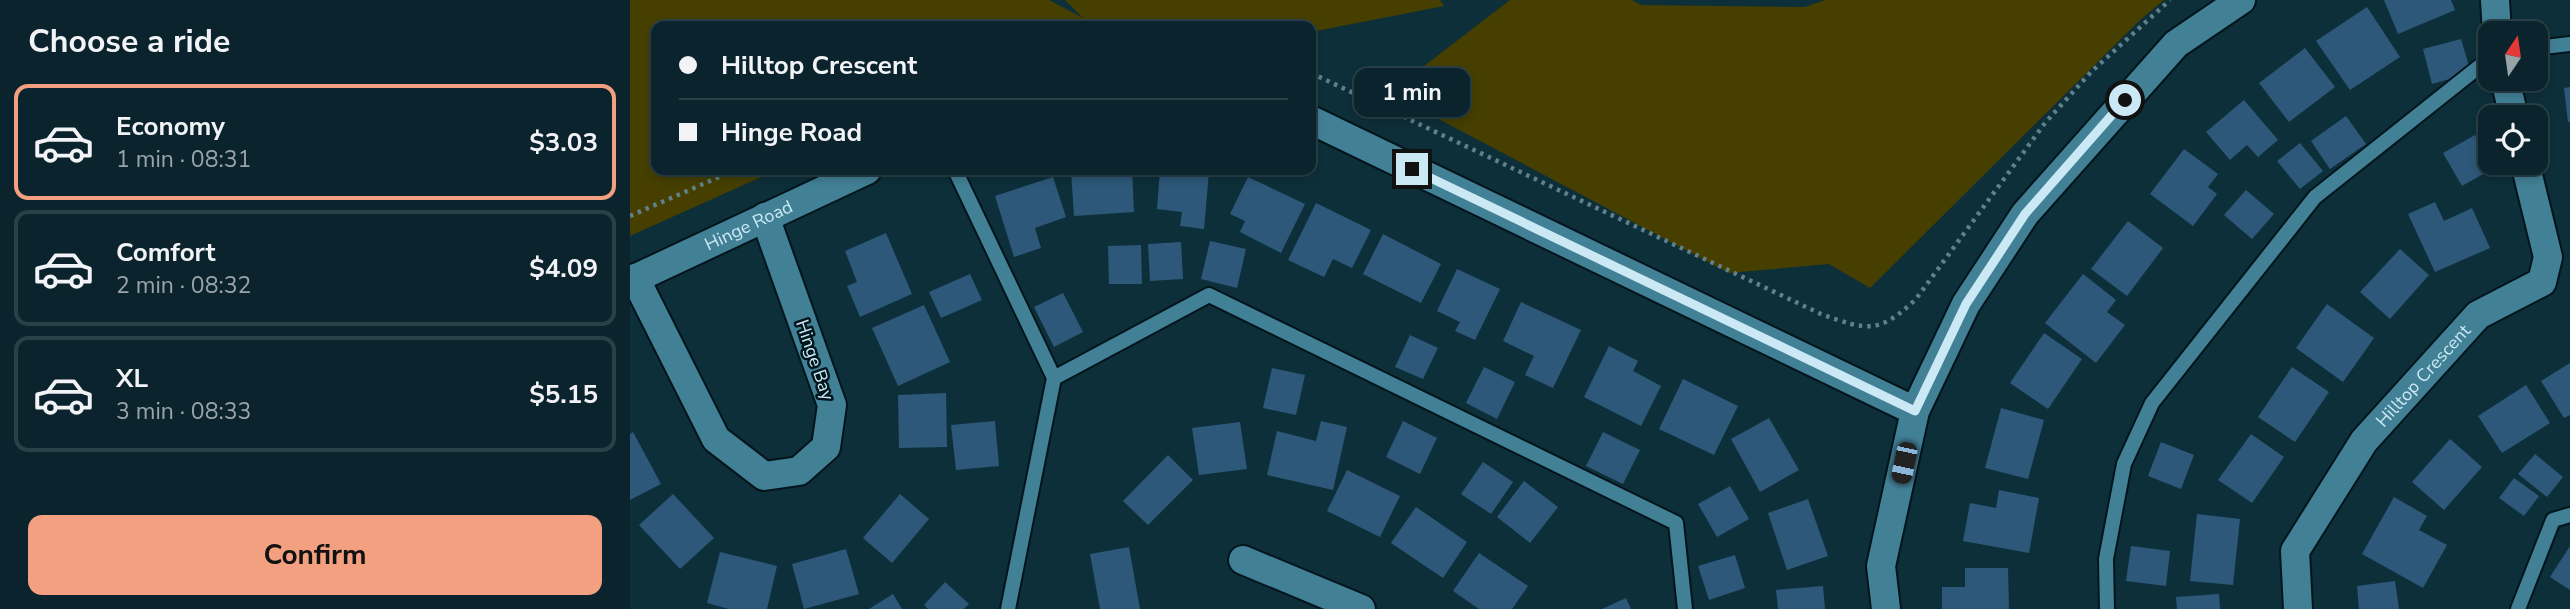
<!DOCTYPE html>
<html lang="en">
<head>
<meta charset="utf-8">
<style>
	body { margin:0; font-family:"Nunito Sans",sans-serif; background:#182f38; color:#f1f3f6; height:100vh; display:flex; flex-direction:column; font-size:26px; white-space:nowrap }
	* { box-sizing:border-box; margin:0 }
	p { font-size:23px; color:#99a4a9 }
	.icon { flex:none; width:38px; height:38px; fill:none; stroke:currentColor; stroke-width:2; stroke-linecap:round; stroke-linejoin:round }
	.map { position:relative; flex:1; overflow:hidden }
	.panel { display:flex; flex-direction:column; background:#0a232c; width:630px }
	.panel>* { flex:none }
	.top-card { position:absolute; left:21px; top:21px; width:665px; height:154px; border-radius:14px; box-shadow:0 4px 10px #0003,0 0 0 2px #2a4048; display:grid; align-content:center; height:154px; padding:0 28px; background:#0a232c }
	.needle { width:46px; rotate:13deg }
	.fabs { position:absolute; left:1848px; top:21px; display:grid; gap:14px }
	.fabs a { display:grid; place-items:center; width:70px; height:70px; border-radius:14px; background:#0a232c; box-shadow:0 4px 10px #0003,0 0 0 2px #2a4048; font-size:35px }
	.end { position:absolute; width:32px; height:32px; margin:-16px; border:9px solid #cbe9f5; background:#111; box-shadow:0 0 0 4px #111 }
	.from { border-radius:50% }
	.bubble { position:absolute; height:49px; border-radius:14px; background:#0a232c; box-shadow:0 4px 10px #0003,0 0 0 2px #2a4048; font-size:23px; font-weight:700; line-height:49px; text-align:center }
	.car { position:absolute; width:21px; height:42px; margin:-21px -10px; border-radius:9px; box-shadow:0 0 5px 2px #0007; background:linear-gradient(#222 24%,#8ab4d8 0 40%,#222 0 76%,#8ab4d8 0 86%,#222 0) }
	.top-card b { display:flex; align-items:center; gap:24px; height:66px; font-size:26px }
	.top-card b+b { border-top:2px solid #2a4048 }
	.top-card i { width:18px; height:18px; background:#f1f3f6 }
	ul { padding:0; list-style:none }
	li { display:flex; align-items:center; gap:21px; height:116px; margin:0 14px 10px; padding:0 14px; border:4px solid #2a4048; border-radius:14px }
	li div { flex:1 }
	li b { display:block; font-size:26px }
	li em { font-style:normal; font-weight:700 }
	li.on { border-color:#f2a07f }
	li>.icon { width:63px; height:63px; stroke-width:1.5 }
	h2 { padding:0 28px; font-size:32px; line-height:84px }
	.primary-button { display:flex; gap:14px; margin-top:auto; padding:14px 28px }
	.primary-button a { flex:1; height:80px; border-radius:14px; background:#f2a07f; color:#111; font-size:28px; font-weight:700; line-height:80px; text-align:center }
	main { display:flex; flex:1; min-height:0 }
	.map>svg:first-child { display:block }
	.green { fill:#463f00 }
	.building { fill:#2d5879 }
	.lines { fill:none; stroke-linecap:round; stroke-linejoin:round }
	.lane-casing { stroke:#03151c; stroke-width:18 }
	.street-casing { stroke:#03151c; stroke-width:32 }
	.path { stroke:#60808c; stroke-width:4.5; stroke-dasharray:3.5 5; stroke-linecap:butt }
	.lane { stroke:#428096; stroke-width:14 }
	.street { stroke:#428096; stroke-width:28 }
	.route { stroke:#cbe9f5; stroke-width:9 }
	.labels { text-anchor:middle; stroke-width:5; stroke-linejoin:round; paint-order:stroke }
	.street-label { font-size:18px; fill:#cbe9f5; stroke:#00161e }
</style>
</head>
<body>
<main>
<section class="panel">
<h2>Choose a ride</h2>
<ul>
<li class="on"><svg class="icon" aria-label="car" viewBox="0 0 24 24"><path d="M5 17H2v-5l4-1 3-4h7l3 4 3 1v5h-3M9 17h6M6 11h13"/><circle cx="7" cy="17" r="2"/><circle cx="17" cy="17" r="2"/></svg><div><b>Economy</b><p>1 min · 08:31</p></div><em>$3.03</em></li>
<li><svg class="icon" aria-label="car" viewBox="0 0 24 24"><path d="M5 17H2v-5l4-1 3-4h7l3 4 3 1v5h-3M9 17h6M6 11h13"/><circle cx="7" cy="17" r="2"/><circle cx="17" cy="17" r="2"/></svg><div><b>Comfort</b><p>2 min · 08:32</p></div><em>$4.09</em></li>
<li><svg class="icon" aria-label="car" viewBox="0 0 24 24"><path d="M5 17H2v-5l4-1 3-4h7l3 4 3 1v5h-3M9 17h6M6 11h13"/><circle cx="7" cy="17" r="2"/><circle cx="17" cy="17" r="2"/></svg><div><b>XL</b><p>3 min · 08:33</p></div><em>$5.15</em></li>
</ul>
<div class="primary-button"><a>Confirm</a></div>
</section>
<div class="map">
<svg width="1940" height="609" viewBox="0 0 1940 609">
	<rect width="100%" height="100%" fill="#0d2f3a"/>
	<g class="green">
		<path d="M0,0H419L453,18L435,0H810L814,6L681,32V26H496L457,20L456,26H26V170H147L0,236Z"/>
		<path d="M880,0H1002L1011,5L1175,7L1195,0H1534L1509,21L1240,288L1199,264L1099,273L801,115L785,73Z"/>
	</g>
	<g class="building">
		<path d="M1754,0H1821L1825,10L1768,34Z"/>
		<path d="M1737,7L1770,57L1720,90L1686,41Z"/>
		<path d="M1831,39L1841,73L1802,84L1793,49Z"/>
		<path d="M1675,48L1705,87L1659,122L1629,83Z"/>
		<path d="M1940,87V122H1938L1934,88Z"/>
		<path d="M1614,100L1648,140L1628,157L1617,145L1600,160L1576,132Z"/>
		<path d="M1716,116L1736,144L1700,169L1681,141Z"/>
		<path d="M1845,135L1864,168L1832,186L1813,153Z"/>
		<path d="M1670,143L1693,171L1670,189L1647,161Z"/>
		<path d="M1554,149L1588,174L1578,187L1587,194L1563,226L1520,194Z"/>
		<path d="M502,170L504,212L444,216L441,171Z"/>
		<path d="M530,170L579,172L574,229L550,226L552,212L527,209Z"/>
		<path d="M423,177L436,217L405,228L411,248L384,257L365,196Z"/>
		<path d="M618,177L675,204L651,253L610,232L615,221L600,214Z"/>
		<path d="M1616,190L1644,214L1622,239L1594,215Z"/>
		<path d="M1805,202L1814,221L1842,208L1860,248L1805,272L1778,214Z"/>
		<path d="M686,203L741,230L722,268L703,259L694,277L658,260Z"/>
		<path d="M1498,221L1533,248L1497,296L1461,269Z"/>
		<path d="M256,233L282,294L230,317L217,286L227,282L215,251Z"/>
		<path d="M753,234L811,264L791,303L733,274Z"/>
		<path d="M580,241L616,249L607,288L571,279Z"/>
		<path d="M551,242L553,279L520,281L518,244Z"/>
		<path d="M511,245L512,284H479L478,246Z"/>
		<path d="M1770,249L1799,275L1760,319L1730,292Z"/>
		<path d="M827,269L870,289L845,340L825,331L830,322L807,311Z"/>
		<path d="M340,274L352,300L311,318L299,292Z"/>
		<path d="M1453,274L1486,300L1477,312L1495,325L1466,363L1415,323Z"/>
		<path d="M433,293L453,332L424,347L404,307Z"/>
		<path d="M891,302L951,330L923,388L895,375L904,356L873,341Z"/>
		<path d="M1697,304L1744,338L1713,382L1666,348Z"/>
		<path d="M294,305L320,362L268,386L242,328Z"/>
		<path d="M1414,333L1452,359L1418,409L1380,383Z"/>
		<path d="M780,335L808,348L793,379L765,367Z"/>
		<path d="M979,346L1008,361L1003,371L1031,386L1011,426L954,397Z"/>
		<path d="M1940,363V415L1934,418L1911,381Z"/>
		<path d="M854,367L885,382L867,419L836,403Z"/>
		<path d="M1662,367L1699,392L1665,442L1628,417Z"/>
		<path d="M642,368L675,375L666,415L633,408Z"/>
		<path d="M1053,379L1108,406L1084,455L1029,429Z"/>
		<path d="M1896,385L1920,423L1872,453L1848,416Z"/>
		<path d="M316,393L317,447L269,448L268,395Z"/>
		<path d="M1371,408L1414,420L1398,479L1355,468Z"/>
		<path d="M1139,418L1169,470L1130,492L1101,439Z"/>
		<path d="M365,421L369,466L326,470L321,425Z"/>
		<path d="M691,421L717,427L703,490L637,475L647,431L686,441Z"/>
		<path d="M773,421L807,438L790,474L756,457Z"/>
		<path d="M610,422L617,469L569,475L562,428Z"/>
		<path d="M3,432L31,484L0,500V434Z"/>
		<path d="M973,432L1010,450L993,484L956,466Z"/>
		<path d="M1621,434L1654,457L1622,503L1588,480Z"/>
		<path d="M1820,439L1852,467L1814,510L1782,482Z"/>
		<path d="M1531,442L1564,455L1551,489L1518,476Z"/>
		<path d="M1905,454L1933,477L1917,497L1888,474Z"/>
		<path d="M538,455L563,480L518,525L493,501Z"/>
		<path d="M853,462L883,482L861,514L831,494Z"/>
		<path d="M717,470L770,496L750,537L697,511Z"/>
		<path d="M1884,478L1909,496L1894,516L1869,498Z"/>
		<path d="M894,481L928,507L900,543L867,517Z"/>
		<path d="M1100,486L1119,519L1087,537L1068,504Z"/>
		<path d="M1369,490L1409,498L1399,553L1333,541L1340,503L1366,508Z"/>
		<path d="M43,494L84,538L50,569L9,525Z"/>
		<path d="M270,494L299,519L262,563L233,538Z"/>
		<path d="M1764,497L1797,516L1789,530L1817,545L1793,588L1732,554Z"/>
		<path d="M1178,499L1198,556L1157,570L1138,513Z"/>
		<path d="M786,507L837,542L813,578L761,543Z"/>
		<path d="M1567,514L1610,519L1603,585L1560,581Z"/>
		<path d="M1501,546L1540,551L1536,586L1496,581Z"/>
		<path d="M1940,546V590L1920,577Z"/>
		<path d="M499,547L510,609H470L460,554Z"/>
		<path d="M216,549L229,594L174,609L162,564Z"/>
		<path d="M90,552L147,566L137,609H99L77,603Z"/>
		<path d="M849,553L898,586L882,609H849L823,591Z"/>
		<path d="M1105,555L1115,588L1079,600L1068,566Z"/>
		<path d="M1335,568H1378L1379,609H1312V587H1335Z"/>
		<path d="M1765,581L1769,609H1729L1727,586Z"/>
		<path d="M315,582L339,604L334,609H298L294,605Z"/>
		<path d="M1193,586L1195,609H1148L1146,590Z"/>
		<path d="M263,594L272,609H239Z"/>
		<path d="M1589,594L1590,609H1547L1546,597Z"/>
		<path d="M996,598L1001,609H972Z"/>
	</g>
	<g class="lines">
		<g class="lane-casing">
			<g id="lane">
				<path d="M1906,48L1940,44"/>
				<path d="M325,170L424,378L378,609"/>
				<path d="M424,378L579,295L1046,523L1055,609"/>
				<path d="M1477,609L1476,559L1494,464L1522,403L1685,197L1860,58"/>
				<path d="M1888,609L1923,520L1940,515"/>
			</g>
		</g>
		<g class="street-casing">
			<g id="street">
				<path d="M1865,0L1867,33"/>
				<path d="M1875,79L1884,117"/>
				<path d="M681,120L1285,411"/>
				<path d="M5,278L86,439L134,476L169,471L196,447L202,405L135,217"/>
				<path id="s1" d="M0,281L237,170"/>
				<path d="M613,560L731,609"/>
				<path d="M1256,609L1251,566L1285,411L1336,304L1395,214L1546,44L1611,0"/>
				<path id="s2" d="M1668,609L1665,551L1734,441L1848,315L1912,282L1918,257L1895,163"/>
			</g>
		</g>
		<g class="path">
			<path d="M681,73L1191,314C1238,331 1249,334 1286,299L1415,123L1461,72L1540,0"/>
			<path d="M0,216L105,170"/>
		</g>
		<use href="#lane" class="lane"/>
		<use href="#street" class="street"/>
	</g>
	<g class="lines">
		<path class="route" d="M782,169L1285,411L1336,304L1395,214L1495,100"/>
	</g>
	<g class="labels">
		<g class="street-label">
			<text dy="6" stroke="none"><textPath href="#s1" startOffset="131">Hinge Road</textPath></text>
			<text transform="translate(185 360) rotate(71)" y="6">Hinge Bay</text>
			<text dy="6" stroke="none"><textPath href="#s2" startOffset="276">Hilltop Crescent</textPath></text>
		</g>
	</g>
</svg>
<div class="fabs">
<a><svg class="needle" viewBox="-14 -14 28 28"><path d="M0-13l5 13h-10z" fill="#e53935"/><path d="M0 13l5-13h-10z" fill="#99a4a9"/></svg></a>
<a><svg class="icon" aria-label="locate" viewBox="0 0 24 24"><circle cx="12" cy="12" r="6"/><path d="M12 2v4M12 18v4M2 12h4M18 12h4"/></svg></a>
</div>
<i class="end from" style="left:1495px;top:100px"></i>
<i class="end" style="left:782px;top:169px"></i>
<div class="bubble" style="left:724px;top:68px;width:116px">1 min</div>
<i class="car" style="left:1274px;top:463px;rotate:192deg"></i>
<div class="top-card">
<b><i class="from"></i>Hilltop Crescent</b>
<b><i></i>Hinge Road</b>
</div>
</div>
</main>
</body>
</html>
